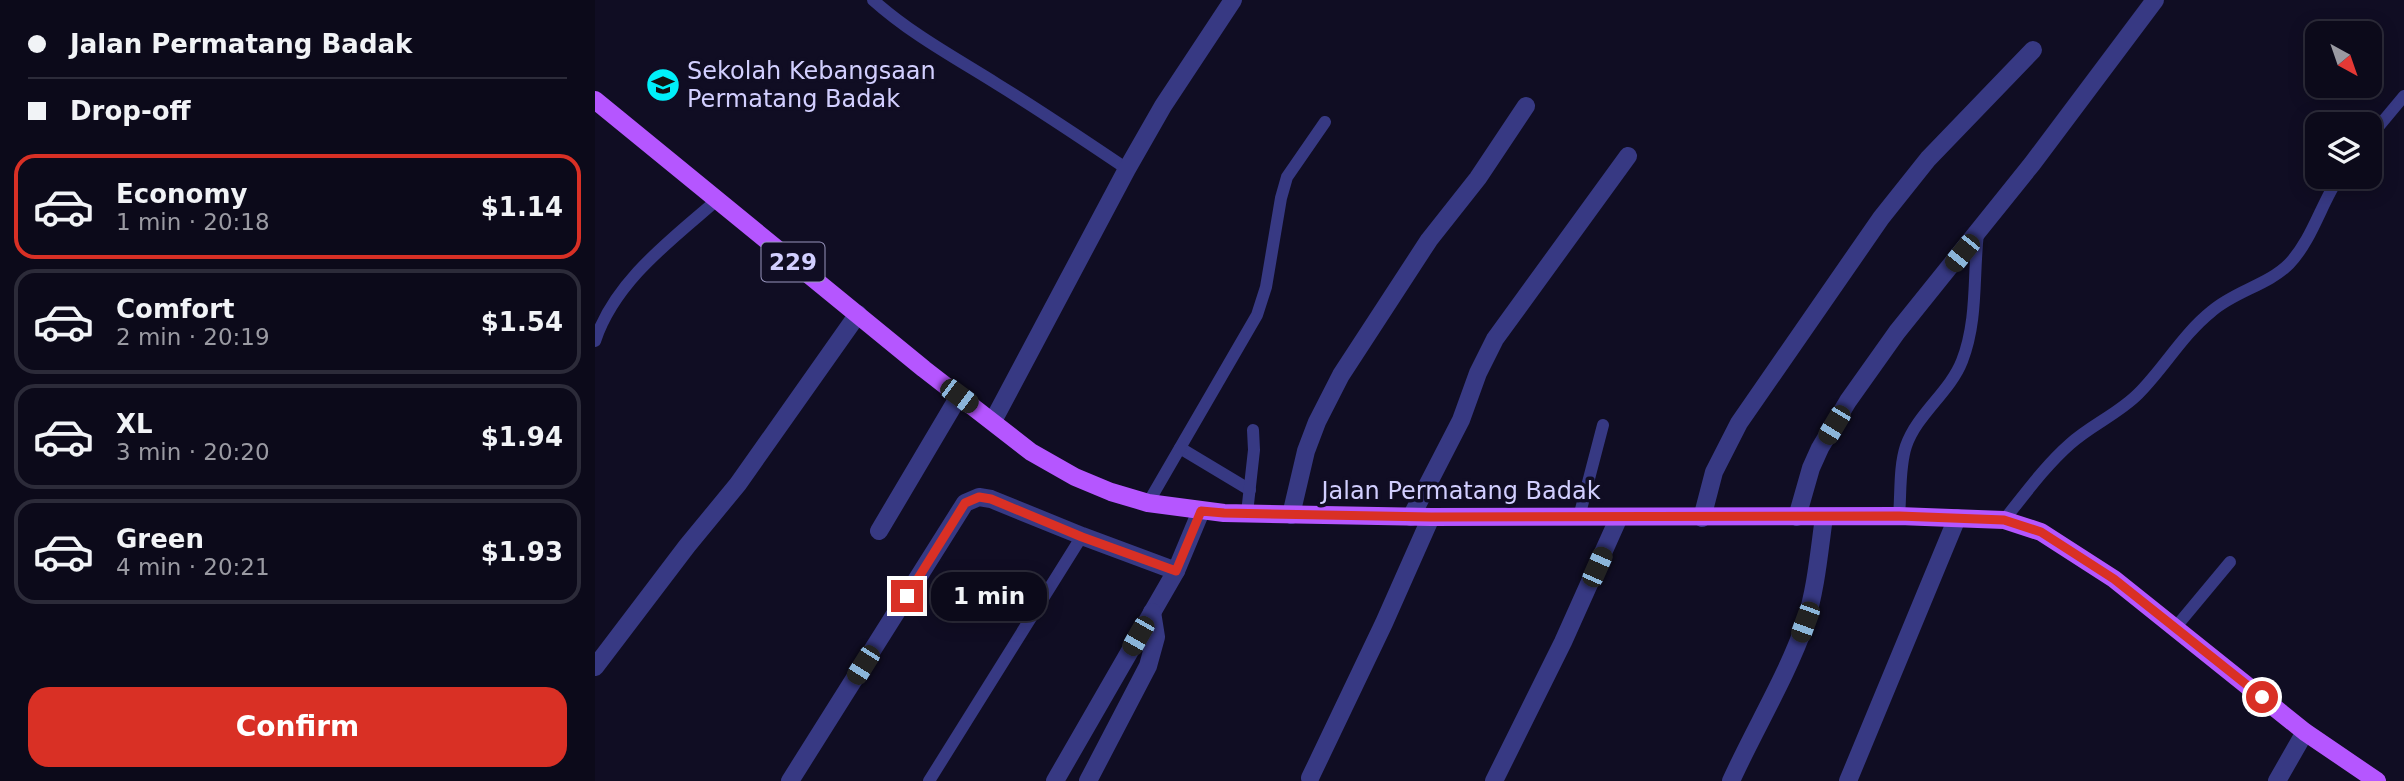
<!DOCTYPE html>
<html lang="en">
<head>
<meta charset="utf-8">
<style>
	body { margin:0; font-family:"DejaVu Sans",sans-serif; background:#151323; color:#f1f3f6; height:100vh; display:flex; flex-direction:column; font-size:26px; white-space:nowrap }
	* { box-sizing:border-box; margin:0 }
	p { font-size:23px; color:#9a9aa2 }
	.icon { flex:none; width:38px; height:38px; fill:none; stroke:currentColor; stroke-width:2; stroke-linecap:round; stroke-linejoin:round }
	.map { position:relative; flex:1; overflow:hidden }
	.side { display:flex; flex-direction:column; background:#0c0a1a; width:595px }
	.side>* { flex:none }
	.hud { display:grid; align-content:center; height:154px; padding:0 28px; background:#0c0a1a }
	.needle { width:46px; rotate:140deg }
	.buttons { position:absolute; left:1710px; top:21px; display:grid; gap:14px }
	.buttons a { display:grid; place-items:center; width:77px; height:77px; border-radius:14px; background:#0c0a1a; box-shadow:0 4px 18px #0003,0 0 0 2px #2c2b39; font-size:35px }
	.end { position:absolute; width:32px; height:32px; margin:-16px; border:9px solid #d93025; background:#fff; box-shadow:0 0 0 4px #fff }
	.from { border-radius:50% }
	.bubble { position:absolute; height:49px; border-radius:21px; background:#0c0a1a; box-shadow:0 4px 18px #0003,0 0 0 2px #2c2b39; font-size:23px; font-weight:800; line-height:49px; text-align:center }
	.car { position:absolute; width:21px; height:42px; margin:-21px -10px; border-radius:9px; box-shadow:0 0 5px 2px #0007; background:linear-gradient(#222 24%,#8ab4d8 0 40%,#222 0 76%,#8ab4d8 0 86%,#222 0) }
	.hud b { display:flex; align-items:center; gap:24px; height:66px; font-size:26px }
	.hud b+b { border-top:2px solid #2c2b39 }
	.hud i { width:18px; height:18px; background:#f1f3f6 }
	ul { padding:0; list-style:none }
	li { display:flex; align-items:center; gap:21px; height:105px; margin:0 14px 10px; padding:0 14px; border:4px solid #2c2b39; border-radius:21px }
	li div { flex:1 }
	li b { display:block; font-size:26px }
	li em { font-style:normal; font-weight:800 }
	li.selected { border-color:#d93025 }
	li>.icon { width:63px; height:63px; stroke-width:1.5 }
	.primary-button { display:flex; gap:14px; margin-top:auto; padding:14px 28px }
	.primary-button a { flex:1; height:80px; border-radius:21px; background:#d93025; color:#fff; font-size:28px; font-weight:800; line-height:80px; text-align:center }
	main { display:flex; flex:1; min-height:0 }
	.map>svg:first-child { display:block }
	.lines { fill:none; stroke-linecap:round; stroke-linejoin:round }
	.service { stroke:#373983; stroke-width:12 }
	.minor { stroke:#373983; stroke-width:18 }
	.primary { stroke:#b556ff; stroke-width:18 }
	.route { stroke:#d93025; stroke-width:9 }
	.labels { text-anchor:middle; stroke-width:7; stroke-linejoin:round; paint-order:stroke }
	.shield { fill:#100d23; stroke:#9895bd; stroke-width:2 }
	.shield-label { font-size:23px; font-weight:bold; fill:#d2cfff }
	.poi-label { font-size:24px; fill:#d2cfff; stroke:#100d23; text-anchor:start }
	.street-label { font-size:24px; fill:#d2cfff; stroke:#100d23 }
</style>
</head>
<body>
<main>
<section class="side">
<div class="hud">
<b><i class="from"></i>Jalan Permatang Badak</b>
<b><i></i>Drop-off</b>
</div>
<ul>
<li class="selected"><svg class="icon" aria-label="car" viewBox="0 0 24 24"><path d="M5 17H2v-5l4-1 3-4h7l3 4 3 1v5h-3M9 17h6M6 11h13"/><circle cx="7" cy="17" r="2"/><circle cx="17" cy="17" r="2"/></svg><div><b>Economy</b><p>1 min · 20:18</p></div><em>$1.14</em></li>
<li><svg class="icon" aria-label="car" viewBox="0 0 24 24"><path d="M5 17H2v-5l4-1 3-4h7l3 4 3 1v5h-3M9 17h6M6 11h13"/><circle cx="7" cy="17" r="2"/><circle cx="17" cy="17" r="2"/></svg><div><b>Comfort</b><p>2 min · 20:19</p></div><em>$1.54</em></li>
<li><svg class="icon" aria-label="car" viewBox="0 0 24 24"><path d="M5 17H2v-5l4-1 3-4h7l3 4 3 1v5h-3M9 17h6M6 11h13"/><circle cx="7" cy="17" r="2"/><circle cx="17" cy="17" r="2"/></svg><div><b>XL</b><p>3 min · 20:20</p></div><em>$1.94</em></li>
<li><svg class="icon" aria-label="car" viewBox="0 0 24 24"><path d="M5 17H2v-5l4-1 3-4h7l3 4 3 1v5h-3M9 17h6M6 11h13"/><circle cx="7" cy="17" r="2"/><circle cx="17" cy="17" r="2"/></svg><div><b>Green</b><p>4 min · 20:21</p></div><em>$1.93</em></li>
</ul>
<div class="primary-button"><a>Confirm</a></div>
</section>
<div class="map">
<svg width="1809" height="781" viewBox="0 0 1809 781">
	<rect width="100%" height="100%" fill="#100d23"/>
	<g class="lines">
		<g class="service">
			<path d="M278,0C316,34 359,57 402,84C446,111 489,140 532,169"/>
			<path d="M1774,138L1809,96"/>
			<path d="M0,341C20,281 76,240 122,200"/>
			<path d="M585,448L655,490"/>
			<path d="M553,503L662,315L671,287L686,198L692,177L730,122"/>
			<path d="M652,513L659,450L658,430"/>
			<path d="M1304,516C1306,494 1304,467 1311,446C1322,414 1355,392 1367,361C1383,320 1378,276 1383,233"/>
			<path d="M984,517L1008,425"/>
			<path d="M1409,520C1430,494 1450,466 1475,444C1496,425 1523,414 1543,394C1570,367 1587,335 1617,311C1640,291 1673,285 1694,264C1717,240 1726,204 1744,177"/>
			<path d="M1580,628L1635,562"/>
			<path d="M334,781L487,536"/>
		</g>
		<g class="minor">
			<path d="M398,421L532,169L568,106L638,0"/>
			<path d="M696,515L711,451L722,422L746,375L834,240L883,178L931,106"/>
			<path d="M816,517L866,420L883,373L900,339L1033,156"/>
			<path d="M1202,517L1216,468L1225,448L1253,401L1302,332L1437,164L1560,0"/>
			<path d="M1107,518L1119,472L1144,423L1286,218L1333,159L1438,50"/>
			<path d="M284,531L364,396"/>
			<path d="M0,667L92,546L143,484L263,314"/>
			<path d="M715,778L789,623L836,517"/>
			<path d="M195,781L370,503L384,497L396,499L487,536L581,571"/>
			<path d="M460,781L581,571L606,511"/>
			<path d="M493,781L553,666L561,637L557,612"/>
			<path d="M899,781L968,642L1024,517"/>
			<path d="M1136,781C1160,728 1191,678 1210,624C1221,589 1224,553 1229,517"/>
			<path d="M1253,781L1362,518"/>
			<path d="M1682,781L1710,732"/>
		</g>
		<path class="primary" d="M0,100L329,369L436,452L480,477L516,492L553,503L629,513L836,517L1304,516L1409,520L1446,532L1519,579L1710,732L1782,781"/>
	</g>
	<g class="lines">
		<path class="route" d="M312,596L370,503L384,497L396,499L487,537L581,571L606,511L629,513L836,517L1304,516L1409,520L1446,532L1519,579L1667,697"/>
	</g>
	<defs>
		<g id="school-disc" transform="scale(1.75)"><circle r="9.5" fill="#00f0fa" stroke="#100d23"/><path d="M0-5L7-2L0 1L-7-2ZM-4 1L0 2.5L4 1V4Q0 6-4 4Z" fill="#111"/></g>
	</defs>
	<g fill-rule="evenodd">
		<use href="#school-disc" x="68" y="85"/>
	</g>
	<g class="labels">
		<rect class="shield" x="166.5" y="242.5" width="63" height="39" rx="5"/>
		<g class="shield-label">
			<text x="198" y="270">229</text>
		</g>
		<g class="poi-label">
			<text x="92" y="79">Sekolah Kebangsaan<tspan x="92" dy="28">Permatang Badak</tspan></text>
		</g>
		<g class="street-label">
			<text x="866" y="499">Jalan Permatang Badak</text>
		</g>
	</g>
</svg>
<div class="buttons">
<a><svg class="needle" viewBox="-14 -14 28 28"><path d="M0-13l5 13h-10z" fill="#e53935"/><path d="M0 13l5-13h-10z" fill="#9a9aa2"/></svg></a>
<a><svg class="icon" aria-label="layers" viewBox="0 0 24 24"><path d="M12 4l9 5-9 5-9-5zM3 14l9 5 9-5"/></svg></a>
</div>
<i class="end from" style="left:1667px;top:697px"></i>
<i class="end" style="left:312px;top:596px"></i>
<div class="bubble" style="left:336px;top:572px;width:116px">1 min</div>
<i class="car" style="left:1367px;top:253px;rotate:219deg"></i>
<i class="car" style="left:364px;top:396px;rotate:127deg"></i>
<i class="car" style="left:1239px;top:425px;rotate:211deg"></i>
<i class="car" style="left:1002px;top:567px;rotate:24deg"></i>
<i class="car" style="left:1210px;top:622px;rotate:200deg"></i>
<i class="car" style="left:543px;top:636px;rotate:210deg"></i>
<i class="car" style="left:268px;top:665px;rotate:212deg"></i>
</div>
</main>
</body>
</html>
